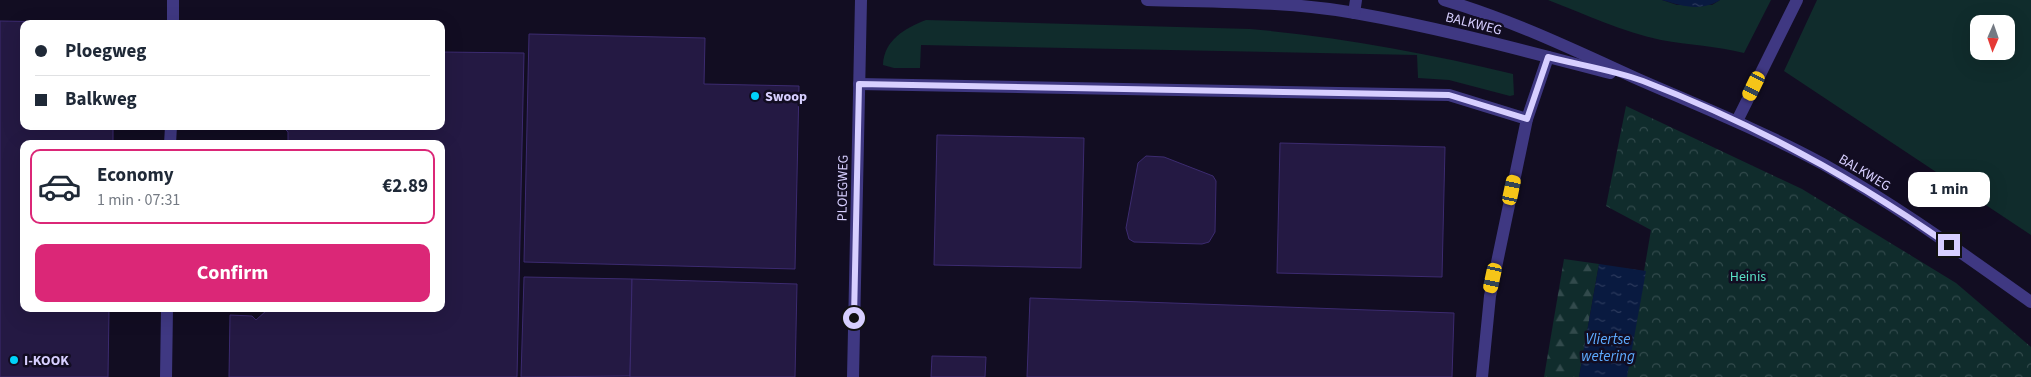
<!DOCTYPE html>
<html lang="en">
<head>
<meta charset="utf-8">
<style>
	body { margin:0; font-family:"Source Sans 3",sans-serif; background:#f2f2f3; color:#1f2937; height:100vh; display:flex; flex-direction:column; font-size:19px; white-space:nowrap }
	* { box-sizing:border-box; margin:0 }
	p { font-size:16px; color:#747a83 }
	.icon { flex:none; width:28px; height:28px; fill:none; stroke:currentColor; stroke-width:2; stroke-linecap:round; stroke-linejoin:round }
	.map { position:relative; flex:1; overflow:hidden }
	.side { position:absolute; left:20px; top:140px; width:425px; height:172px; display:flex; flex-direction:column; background:#fff; border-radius:10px; box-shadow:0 5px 20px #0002 }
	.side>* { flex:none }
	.guide { position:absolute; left:20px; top:20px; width:425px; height:110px; border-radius:10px; box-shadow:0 5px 20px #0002; display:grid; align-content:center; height:110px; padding:0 15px; background:#fff }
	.needle { width:32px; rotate:182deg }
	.fabs { position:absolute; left:1970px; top:15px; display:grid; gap:10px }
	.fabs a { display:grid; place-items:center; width:45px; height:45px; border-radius:10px; background:#fff; box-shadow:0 5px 20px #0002; font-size:25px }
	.end { position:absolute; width:22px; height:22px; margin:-11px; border:6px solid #d7cfff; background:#111; box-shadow:0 0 0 2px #111 }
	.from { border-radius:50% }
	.bubble { position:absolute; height:35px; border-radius:10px; background:#fff; box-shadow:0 5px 20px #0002; font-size:16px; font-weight:700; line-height:35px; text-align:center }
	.car { position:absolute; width:15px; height:30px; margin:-15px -8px; border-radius:6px; box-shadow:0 0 4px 1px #0007; background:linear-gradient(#f5c518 24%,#345 0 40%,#f5c518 0 76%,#345 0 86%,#f5c518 0) }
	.guide b { display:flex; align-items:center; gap:18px; height:48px; font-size:19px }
	.guide b+b { border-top:1px solid #e0e1e3 }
	.guide i { width:12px; height:12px; background:#1f2937 }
	ul { padding:9px 0 0; list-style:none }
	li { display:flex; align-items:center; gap:15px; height:75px; margin:0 10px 8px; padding:0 5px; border:2px solid #e0e1e3; border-radius:10px }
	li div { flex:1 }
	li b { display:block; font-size:19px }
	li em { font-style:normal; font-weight:700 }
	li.active { border-color:#db2777 }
	li>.icon { width:45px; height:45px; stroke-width:1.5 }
	.primary-button { display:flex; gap:10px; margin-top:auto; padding:10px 15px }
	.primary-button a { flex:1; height:58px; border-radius:10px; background:#db2777; color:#fff; font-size:20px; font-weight:700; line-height:58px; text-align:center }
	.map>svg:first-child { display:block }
	.green { fill:#102c2c; fill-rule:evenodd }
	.forest { fill:url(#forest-firs) }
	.park { fill:url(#park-crowns) }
	.water { fill:url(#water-ripples) }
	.building { fill:#241943; stroke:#3c2b70 }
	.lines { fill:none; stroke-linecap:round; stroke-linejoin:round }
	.minor { stroke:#3f3882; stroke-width:12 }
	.route { stroke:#d7cfff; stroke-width:6 }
	.poi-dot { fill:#00d3fa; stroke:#120d22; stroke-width:2 }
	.labels { text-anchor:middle; stroke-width:5; stroke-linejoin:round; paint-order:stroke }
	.street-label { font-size:14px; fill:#d7cfff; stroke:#120d22 }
	.poi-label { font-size:14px; font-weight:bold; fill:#d7cfff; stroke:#120d22; text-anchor:start }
	.park-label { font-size:14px; fill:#5ae0c5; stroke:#120d22 }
	.water-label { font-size:15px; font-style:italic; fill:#5dabff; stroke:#120d22 }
</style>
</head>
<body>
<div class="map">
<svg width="2031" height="377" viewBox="0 0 2031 377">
	<defs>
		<pattern id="forest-firs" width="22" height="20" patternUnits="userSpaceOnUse" patternTransform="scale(1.25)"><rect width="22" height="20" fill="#102c2c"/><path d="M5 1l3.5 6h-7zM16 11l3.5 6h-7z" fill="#324a4c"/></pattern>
		<pattern id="park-crowns" width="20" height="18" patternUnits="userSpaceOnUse" patternTransform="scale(1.25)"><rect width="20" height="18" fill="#102c2c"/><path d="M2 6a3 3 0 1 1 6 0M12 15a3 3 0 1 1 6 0" fill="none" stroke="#324a4c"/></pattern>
		<pattern id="water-ripples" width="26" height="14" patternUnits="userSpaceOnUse" patternTransform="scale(1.25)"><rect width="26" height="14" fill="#091a40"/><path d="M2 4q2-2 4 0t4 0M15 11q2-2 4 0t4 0" fill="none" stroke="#2c3a5d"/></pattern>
	</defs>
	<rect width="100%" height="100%" fill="#120d22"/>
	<g class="green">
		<path d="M1548,0H1662L1677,5H1712L1720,0H1771L1744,53C1717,46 1689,45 1661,40C1622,32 1585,14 1548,0Z"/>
		<path d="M1817,0H2031V235L1784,71ZM1979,24H2006V51H1979Z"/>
		<path d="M926,20L1250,29C1340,37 1427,53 1513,74L1514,95L1510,96L1449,80L1418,78L1417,55L921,45L920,68H894L883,65C884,40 905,28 926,20Z"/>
	</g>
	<path class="forest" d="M1564,259L1599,264L1579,377H1544Z"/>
	<path class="park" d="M1626,106L1802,189L1956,283L2031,347V377H1626L1651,230L1606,206Z"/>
	<g class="water">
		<path d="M1662,0H1720C1701,12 1682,6 1662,0Z"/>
		<path d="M1599,264L1646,271L1627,377H1579Z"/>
	</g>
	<g class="building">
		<path d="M0,21L116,23L24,24V126H113V144H24V309H109L108,377H0Z"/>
		<path d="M529,34L705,38L704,84L799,86L795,269L524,262Z"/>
		<path d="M441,52L524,53L517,377H229L230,315L252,316L256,320L267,310L441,309V144H288V132L282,126H441Z"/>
		<path d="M937,135L1084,138L1081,268L934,265Z"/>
		<path d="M1280,143L1445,147L1442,277L1277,273Z"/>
		<path d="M1146,156L1164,157L1213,176L1216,181L1215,232L1209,242L1202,244L1134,242L1129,239L1126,228L1138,163Z"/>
		<path d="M524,277L632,279L630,376L521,377Z"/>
		<path d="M632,279L797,284L795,377H630Z"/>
		<path d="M1030,298L1454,313L1452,377H1027Z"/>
		<path d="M932,356L986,357L985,377H931Z"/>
	</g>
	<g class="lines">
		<g class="minor">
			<path d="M1147,0C1216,2 1287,1 1355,13C1441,28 1525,51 1610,73"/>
			<path d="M1444,0C1512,20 1576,51 1640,80C1702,107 1764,132 1823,164C1896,205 1963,254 2031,302"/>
			<path d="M1354,13L1356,0"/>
			<path d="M173,24V0"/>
			<path d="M859,84L1449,95L1527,119L1548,57"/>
			<path d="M1737,121L1797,0"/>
			<path d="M170,144L171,126"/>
			<path d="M166,377L167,309"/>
			<path d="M853,377L861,0"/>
			<path d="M1482,377L1490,296L1527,119"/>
		</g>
	</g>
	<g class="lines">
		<path class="route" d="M854,318L859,84L1449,95L1527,119L1548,57C1579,65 1613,70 1643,81C1752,123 1854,178 1949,245"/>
	</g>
	<g class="poi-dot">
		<circle cx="755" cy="96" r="5"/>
		<circle cx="14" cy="360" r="5"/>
	</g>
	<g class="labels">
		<g class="street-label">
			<text transform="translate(1474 23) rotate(14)" y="5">BALKWEG</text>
			<text transform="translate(1865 172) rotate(31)" y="5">BALKWEG</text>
			<text transform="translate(842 188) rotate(-89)" y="5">PLOEGWEG</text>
		</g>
		<g class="poi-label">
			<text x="765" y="101">Swoop</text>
			<text x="24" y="365">I-KOOK</text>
		</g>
		<g class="park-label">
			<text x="1748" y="281">Heinis</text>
		</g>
		<g class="water-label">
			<text x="1608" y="344">Vliertse<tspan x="1608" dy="17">wetering</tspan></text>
		</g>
	</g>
</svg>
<div class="fabs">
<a><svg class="needle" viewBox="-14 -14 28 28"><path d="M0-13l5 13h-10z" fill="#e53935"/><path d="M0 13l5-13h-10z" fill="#747a83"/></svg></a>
</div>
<i class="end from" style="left:854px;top:318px"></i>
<i class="end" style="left:1949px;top:245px"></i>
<div class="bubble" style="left:1908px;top:172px;width:82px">1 min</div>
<i class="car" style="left:1754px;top:86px;rotate:206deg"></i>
<i class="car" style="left:1512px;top:190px;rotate:12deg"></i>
<i class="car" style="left:1493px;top:278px;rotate:192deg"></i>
<div class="guide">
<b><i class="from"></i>Ploegweg</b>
<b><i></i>Balkweg</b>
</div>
<section class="side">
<ul>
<li class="active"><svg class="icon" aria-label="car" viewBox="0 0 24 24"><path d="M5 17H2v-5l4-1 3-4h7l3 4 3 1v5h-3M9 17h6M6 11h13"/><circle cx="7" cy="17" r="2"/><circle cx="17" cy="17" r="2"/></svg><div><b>Economy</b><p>1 min · 07:31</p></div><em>€2.89</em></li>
</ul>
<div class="primary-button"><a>Confirm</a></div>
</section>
</div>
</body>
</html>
